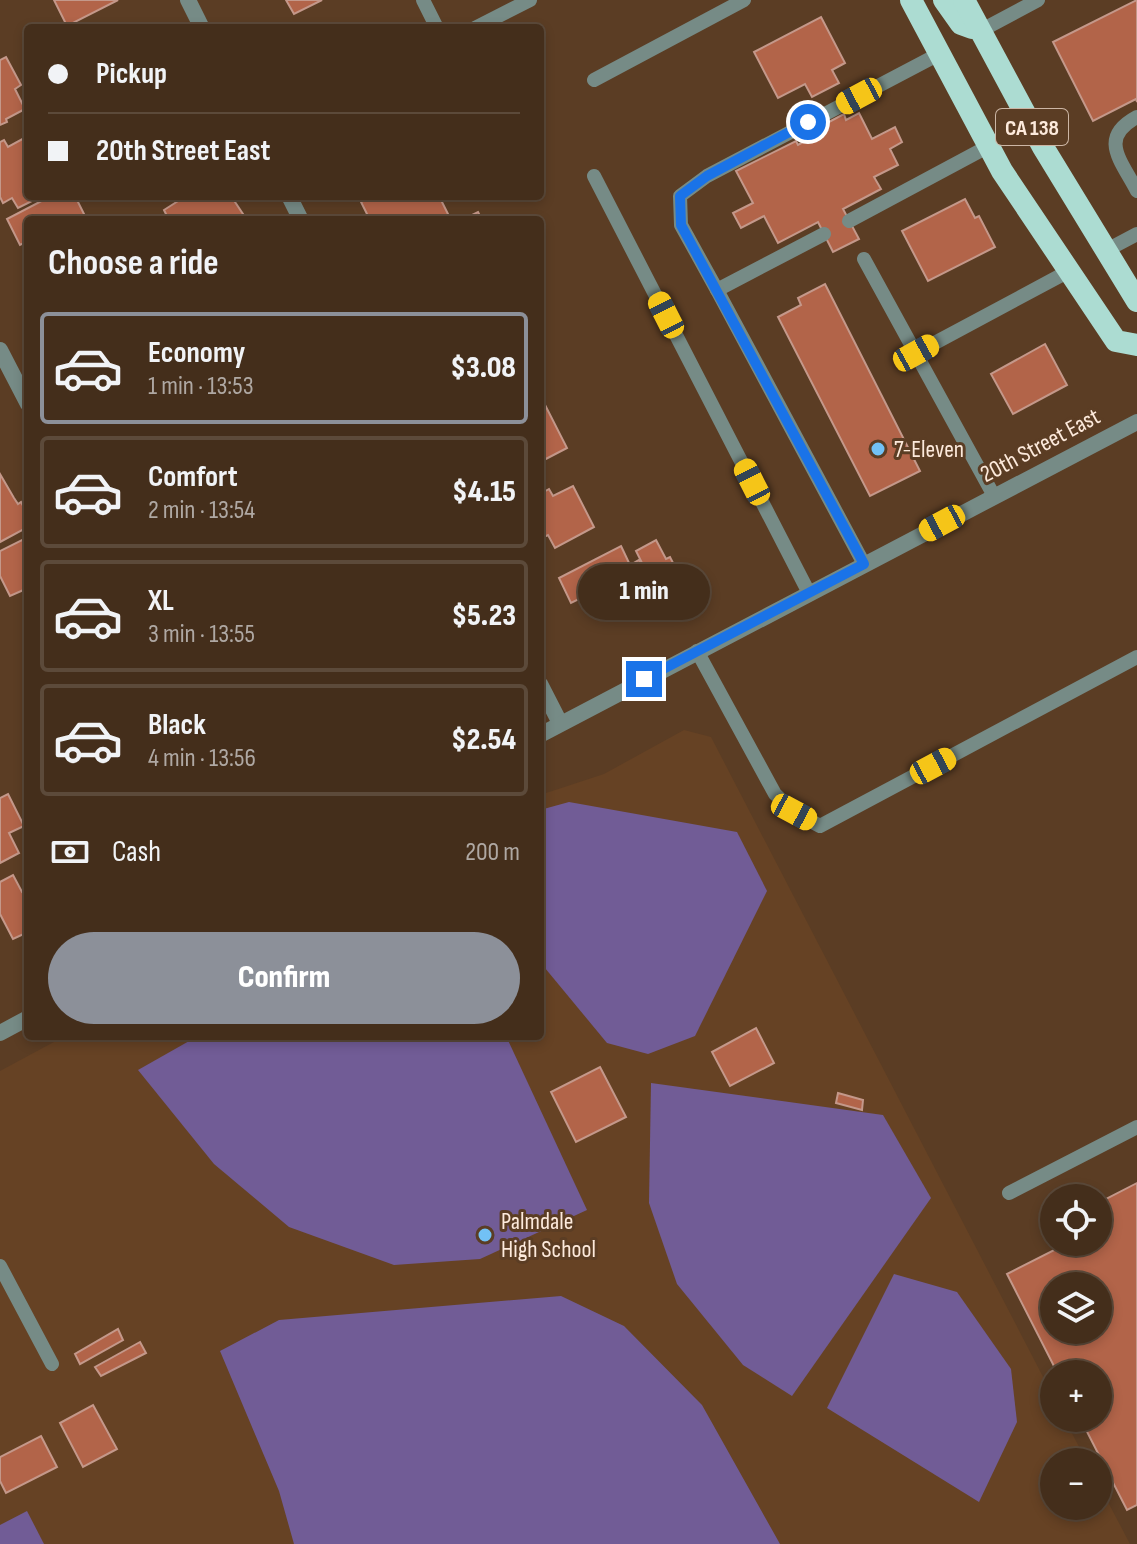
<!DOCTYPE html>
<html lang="en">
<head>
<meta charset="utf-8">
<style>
	body { margin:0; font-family:"Sofia Sans Condensed",sans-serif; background:#4b3624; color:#f1f3f6; height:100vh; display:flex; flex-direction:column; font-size:30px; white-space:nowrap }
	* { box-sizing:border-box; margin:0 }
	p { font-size:26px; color:#afa8a3 }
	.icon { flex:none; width:44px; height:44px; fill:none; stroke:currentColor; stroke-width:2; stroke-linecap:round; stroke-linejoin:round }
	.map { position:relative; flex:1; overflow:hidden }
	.panel { position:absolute; left:24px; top:216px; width:520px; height:824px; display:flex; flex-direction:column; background:#442e1b; border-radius:8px; box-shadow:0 4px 12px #0003,0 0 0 2px #5c4a3a }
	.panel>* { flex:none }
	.banner { position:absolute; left:24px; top:24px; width:520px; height:176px; border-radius:8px; box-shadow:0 4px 12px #0003,0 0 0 2px #5c4a3a; display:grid; align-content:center; height:176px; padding:0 24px; background:#442e1b }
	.tools { position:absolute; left:1040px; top:1184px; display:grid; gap:16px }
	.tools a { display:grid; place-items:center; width:72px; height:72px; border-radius:50%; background:#442e1b; box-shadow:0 4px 12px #0003,0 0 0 2px #5c4a3a; font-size:40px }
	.end { position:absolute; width:36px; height:36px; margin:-18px; border:10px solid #1a73e8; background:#fff; box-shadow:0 0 0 4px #fff }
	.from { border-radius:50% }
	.bubble { position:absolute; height:56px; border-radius:28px; background:#442e1b; box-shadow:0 4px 12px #0003,0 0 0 2px #5c4a3a; font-size:26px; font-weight:800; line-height:56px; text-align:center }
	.car { position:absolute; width:24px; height:48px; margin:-24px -12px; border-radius:10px; box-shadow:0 0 6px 2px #0007; background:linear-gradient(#f5c518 24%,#345 0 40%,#f5c518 0 76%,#345 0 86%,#f5c518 0) }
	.banner b { display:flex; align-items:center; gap:28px; height:76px; font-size:30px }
	.banner b+b { border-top:2px solid #5c4a3a }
	.banner i { width:20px; height:20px; background:#f1f3f6 }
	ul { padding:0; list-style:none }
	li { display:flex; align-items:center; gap:24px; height:112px; margin:0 16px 12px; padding:0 8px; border:4px solid #5c4a3a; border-radius:8px }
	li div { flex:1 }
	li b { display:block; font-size:30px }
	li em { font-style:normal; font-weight:800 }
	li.active { border-color:#8c9099 }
	li>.icon { width:72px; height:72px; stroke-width:1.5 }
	h2 { padding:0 24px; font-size:36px; line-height:96px }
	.pay { display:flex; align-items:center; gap:20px; height:88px; padding:0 24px; font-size:30px }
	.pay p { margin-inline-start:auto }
	.primary-button { display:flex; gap:16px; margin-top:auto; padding:16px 24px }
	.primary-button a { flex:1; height:92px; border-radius:48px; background:#8c9099; color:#fff; font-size:32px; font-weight:800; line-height:92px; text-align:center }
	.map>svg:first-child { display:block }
	.built { fill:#664224 }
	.green { fill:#715c96 }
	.building { fill:#b26449; stroke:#c4988a; stroke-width:2; fill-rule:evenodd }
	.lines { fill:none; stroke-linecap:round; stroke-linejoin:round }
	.service { stroke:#768b86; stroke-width:14 }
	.minor { stroke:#768b86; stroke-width:16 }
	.tertiary { stroke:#768b86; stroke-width:16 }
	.trunk { stroke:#acdcd2; stroke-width:22 }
	.route { stroke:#1a73e8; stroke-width:10 }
	.poi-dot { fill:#72c1f5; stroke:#5b3d24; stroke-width:3 }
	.labels { text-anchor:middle; stroke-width:6; stroke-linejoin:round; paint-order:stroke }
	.shield { fill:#5b3d24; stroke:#ccb6a5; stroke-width:2 }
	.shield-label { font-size:22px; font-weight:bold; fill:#fdeadc }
	.street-label { font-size:24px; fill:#fdeadc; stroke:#5b3d24 }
	.poi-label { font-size:24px; fill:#fdeadc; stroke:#5b3d24; text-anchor:start }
</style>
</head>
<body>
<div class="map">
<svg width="1137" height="1544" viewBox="0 0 1137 1544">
	<rect width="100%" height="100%" fill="#5b3d24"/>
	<path class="built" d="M684,730L711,737L1054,1398V1418H1064L1087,1462H1054V1506H1098V1483L1130,1544H0V1071L65,1036H540V795L604,774Z"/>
	<g class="green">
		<path d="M569,802L737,832L767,891L695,1036L648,1054L607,1043L540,962V810Z"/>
		<path d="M198,1036H506L587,1210L480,1259L394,1265L289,1227L214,1164L138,1070Z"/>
		<path d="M651,1083L883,1115L931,1198L792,1396L743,1365L677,1284L649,1203Z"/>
		<path d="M894,1274L957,1292L1011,1369L1017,1422L979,1502L827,1408Z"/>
		<path d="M561,1296L624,1326L702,1405L780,1544H294L279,1491L220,1351L279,1320Z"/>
		<path d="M27,1511L44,1544H0V1525Z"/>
	</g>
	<g class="building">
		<path d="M54,0H118L67,26Z"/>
		<path d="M286,0H322L294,14Z"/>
		<path d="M1137,0V102L1136,99L1093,121L1053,42Z"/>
		<path d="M821,17L845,63L832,70L839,83L812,97L805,84L778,98L754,52Z"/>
		<path d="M6,57L21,85L15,89L25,109L6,119L7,122L0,125V60Z"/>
		<path d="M859,113L872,139L895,127L902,142L890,149L898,165L874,177L881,189L843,209L859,239L833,252L818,222L778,243L764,216L741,228L733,213L753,203L736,171L796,141L798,145L813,137L810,132L844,114L846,120Z"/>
		<path d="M28,136V196H42L18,208L12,198L3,203L0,197V142L4,140L8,147Z"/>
		<path d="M51,196H75L87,220H28V241L20,245L7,219Z"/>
		<path d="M186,196H231L247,220H169L164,210Z"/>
		<path d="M373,196H439L451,220H370L361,202Z"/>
		<path d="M965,199L975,218L979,216L995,247L928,281L902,231Z"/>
		<path d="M478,212L482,220H462Z"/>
		<path d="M825,284L920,471L870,496L778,317L801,305L798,298Z"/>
		<path d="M1045,344L1067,385L1013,414L991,374Z"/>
		<path d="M541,397L567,448L540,462V398Z"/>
		<path d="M0,474L14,498L18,504L21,502L28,515V527L0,542Z"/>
		<path d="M573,486L594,527L555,548L548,535L540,539V494L549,489L553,496Z"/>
		<path d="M26,538L28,588L10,596L0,576V551Z"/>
		<path d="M656,540L666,559L670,557L686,588L661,601L636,551Z"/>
		<path d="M621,546L630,565L639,560L647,576L633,583L643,602L607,620L593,592L571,603L559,578Z"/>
		<path d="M8,794L24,826L9,833L19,853L0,863V798Z"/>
		<path d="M13,875L22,892L28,889V932L13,939L0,914V882Z"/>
		<path d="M756,1028L774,1063L730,1086L712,1052Z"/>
		<path d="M600,1067L626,1117L576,1142L551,1092Z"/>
		<path d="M838,1093L863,1100L862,1110L836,1103Z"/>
		<path d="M1137,1183V1505L1127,1510L1080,1418H1098V1374H1058L1007,1274L1070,1242H1098V1203ZM1054,1286H1098V1330H1054Z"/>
		<path d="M118,1329L123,1340L80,1364L75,1354Z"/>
		<path d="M140,1342L146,1353L101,1376L95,1367Z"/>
		<path d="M93,1405L117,1449L83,1467L60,1423Z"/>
		<path d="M41,1436L57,1467L6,1493L0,1481V1457Z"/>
	</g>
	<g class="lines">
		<g class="service">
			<path d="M423,0L437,28"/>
			<path d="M475,28L530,0"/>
			<path d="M980,31L1038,0"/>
			<path d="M594,80L744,0"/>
			<path d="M1137,117C1098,138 1121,160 1137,191"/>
			<path d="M594,176L809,593"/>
			<path d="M849,221L989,146"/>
			<path d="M824,234L717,290L681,225L680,196L707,176L939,54"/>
			<path d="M1105,251L1137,234"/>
			<path d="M864,259L994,496"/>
			<path d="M717,290L864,564"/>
			<path d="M916,353L1069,271"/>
			<path d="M697,651L775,794L794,812L820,826L1137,657"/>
			<path d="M1009,1193L1137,1127"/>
			<path d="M0,1266L52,1364"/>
		</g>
		<g class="minor">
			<path d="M188,0L202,28"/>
			<path d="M289,196L301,220"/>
			<path d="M0,350L28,404"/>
			<path d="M540,684L560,723"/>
		</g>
		<g class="tertiary">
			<path d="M540,735L1137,422"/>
			<path d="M0,1033L28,1018"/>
		</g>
		<g class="trunk">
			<path d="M911,0L1002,171L1116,341L1137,345"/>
			<path d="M944,0L961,24L972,28"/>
			<path d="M964,0L1043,147L1137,301"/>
		</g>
	</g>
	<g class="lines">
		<path class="route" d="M644,679L864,564L681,225L680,196L707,176L808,122"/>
	</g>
	<g class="poi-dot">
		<circle cx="878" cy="449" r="8"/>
		<circle cx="485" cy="1235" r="8"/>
	</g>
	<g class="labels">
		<rect class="shield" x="996" y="109" width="72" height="36" rx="6"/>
		<g class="shield-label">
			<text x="1032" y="135">CA 138</text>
		</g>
		<g class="street-label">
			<text transform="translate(1040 445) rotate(-28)" y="8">20th Street East</text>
		</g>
		<g class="poi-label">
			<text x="894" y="457">7-Eleven</text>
			<text x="501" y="1229">Palmdale<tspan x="501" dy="28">High School</tspan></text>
		</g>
	</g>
</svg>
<div class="tools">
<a><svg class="icon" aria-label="locate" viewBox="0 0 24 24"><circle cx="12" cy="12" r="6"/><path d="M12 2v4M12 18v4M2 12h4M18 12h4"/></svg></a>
<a><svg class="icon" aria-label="layers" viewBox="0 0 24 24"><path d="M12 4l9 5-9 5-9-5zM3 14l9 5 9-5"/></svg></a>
<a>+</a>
<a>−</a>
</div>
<i class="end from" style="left:808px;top:122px"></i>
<i class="end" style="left:644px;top:679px"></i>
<div class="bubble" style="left:578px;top:564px;width:132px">1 min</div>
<i class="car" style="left:859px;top:96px;rotate:242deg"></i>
<i class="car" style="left:666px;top:315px;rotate:333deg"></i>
<i class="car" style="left:916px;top:353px;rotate:61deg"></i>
<i class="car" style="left:752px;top:482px;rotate:333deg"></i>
<i class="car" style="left:942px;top:523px;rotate:242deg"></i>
<i class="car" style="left:933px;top:766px;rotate:62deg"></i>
<i class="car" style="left:794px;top:812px;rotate:118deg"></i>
<div class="banner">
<b><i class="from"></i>Pickup</b>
<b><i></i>20th Street East</b>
</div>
<section class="panel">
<h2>Choose a ride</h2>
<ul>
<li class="active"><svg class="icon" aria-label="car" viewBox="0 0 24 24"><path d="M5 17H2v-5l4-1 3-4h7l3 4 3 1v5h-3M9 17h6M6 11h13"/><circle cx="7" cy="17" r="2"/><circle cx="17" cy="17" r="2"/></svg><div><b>Economy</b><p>1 min · 13:53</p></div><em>$3.08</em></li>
<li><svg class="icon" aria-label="car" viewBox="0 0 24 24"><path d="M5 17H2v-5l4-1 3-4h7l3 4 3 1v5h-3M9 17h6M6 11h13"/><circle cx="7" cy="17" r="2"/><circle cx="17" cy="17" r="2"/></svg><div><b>Comfort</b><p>2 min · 13:54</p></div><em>$4.15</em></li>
<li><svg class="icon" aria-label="car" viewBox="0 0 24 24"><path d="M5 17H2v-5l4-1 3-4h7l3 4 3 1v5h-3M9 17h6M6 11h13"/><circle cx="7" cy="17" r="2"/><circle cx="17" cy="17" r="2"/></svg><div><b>XL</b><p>3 min · 13:55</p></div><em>$5.23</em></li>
<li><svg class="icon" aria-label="car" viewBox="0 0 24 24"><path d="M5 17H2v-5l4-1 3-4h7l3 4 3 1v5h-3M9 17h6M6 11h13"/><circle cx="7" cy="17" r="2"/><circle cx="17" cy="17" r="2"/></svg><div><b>Black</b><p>4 min · 13:56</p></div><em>$2.54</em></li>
</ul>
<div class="pay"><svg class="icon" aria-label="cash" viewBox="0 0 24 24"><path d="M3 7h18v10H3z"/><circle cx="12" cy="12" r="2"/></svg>Cash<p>200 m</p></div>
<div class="primary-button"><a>Confirm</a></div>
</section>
</div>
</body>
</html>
